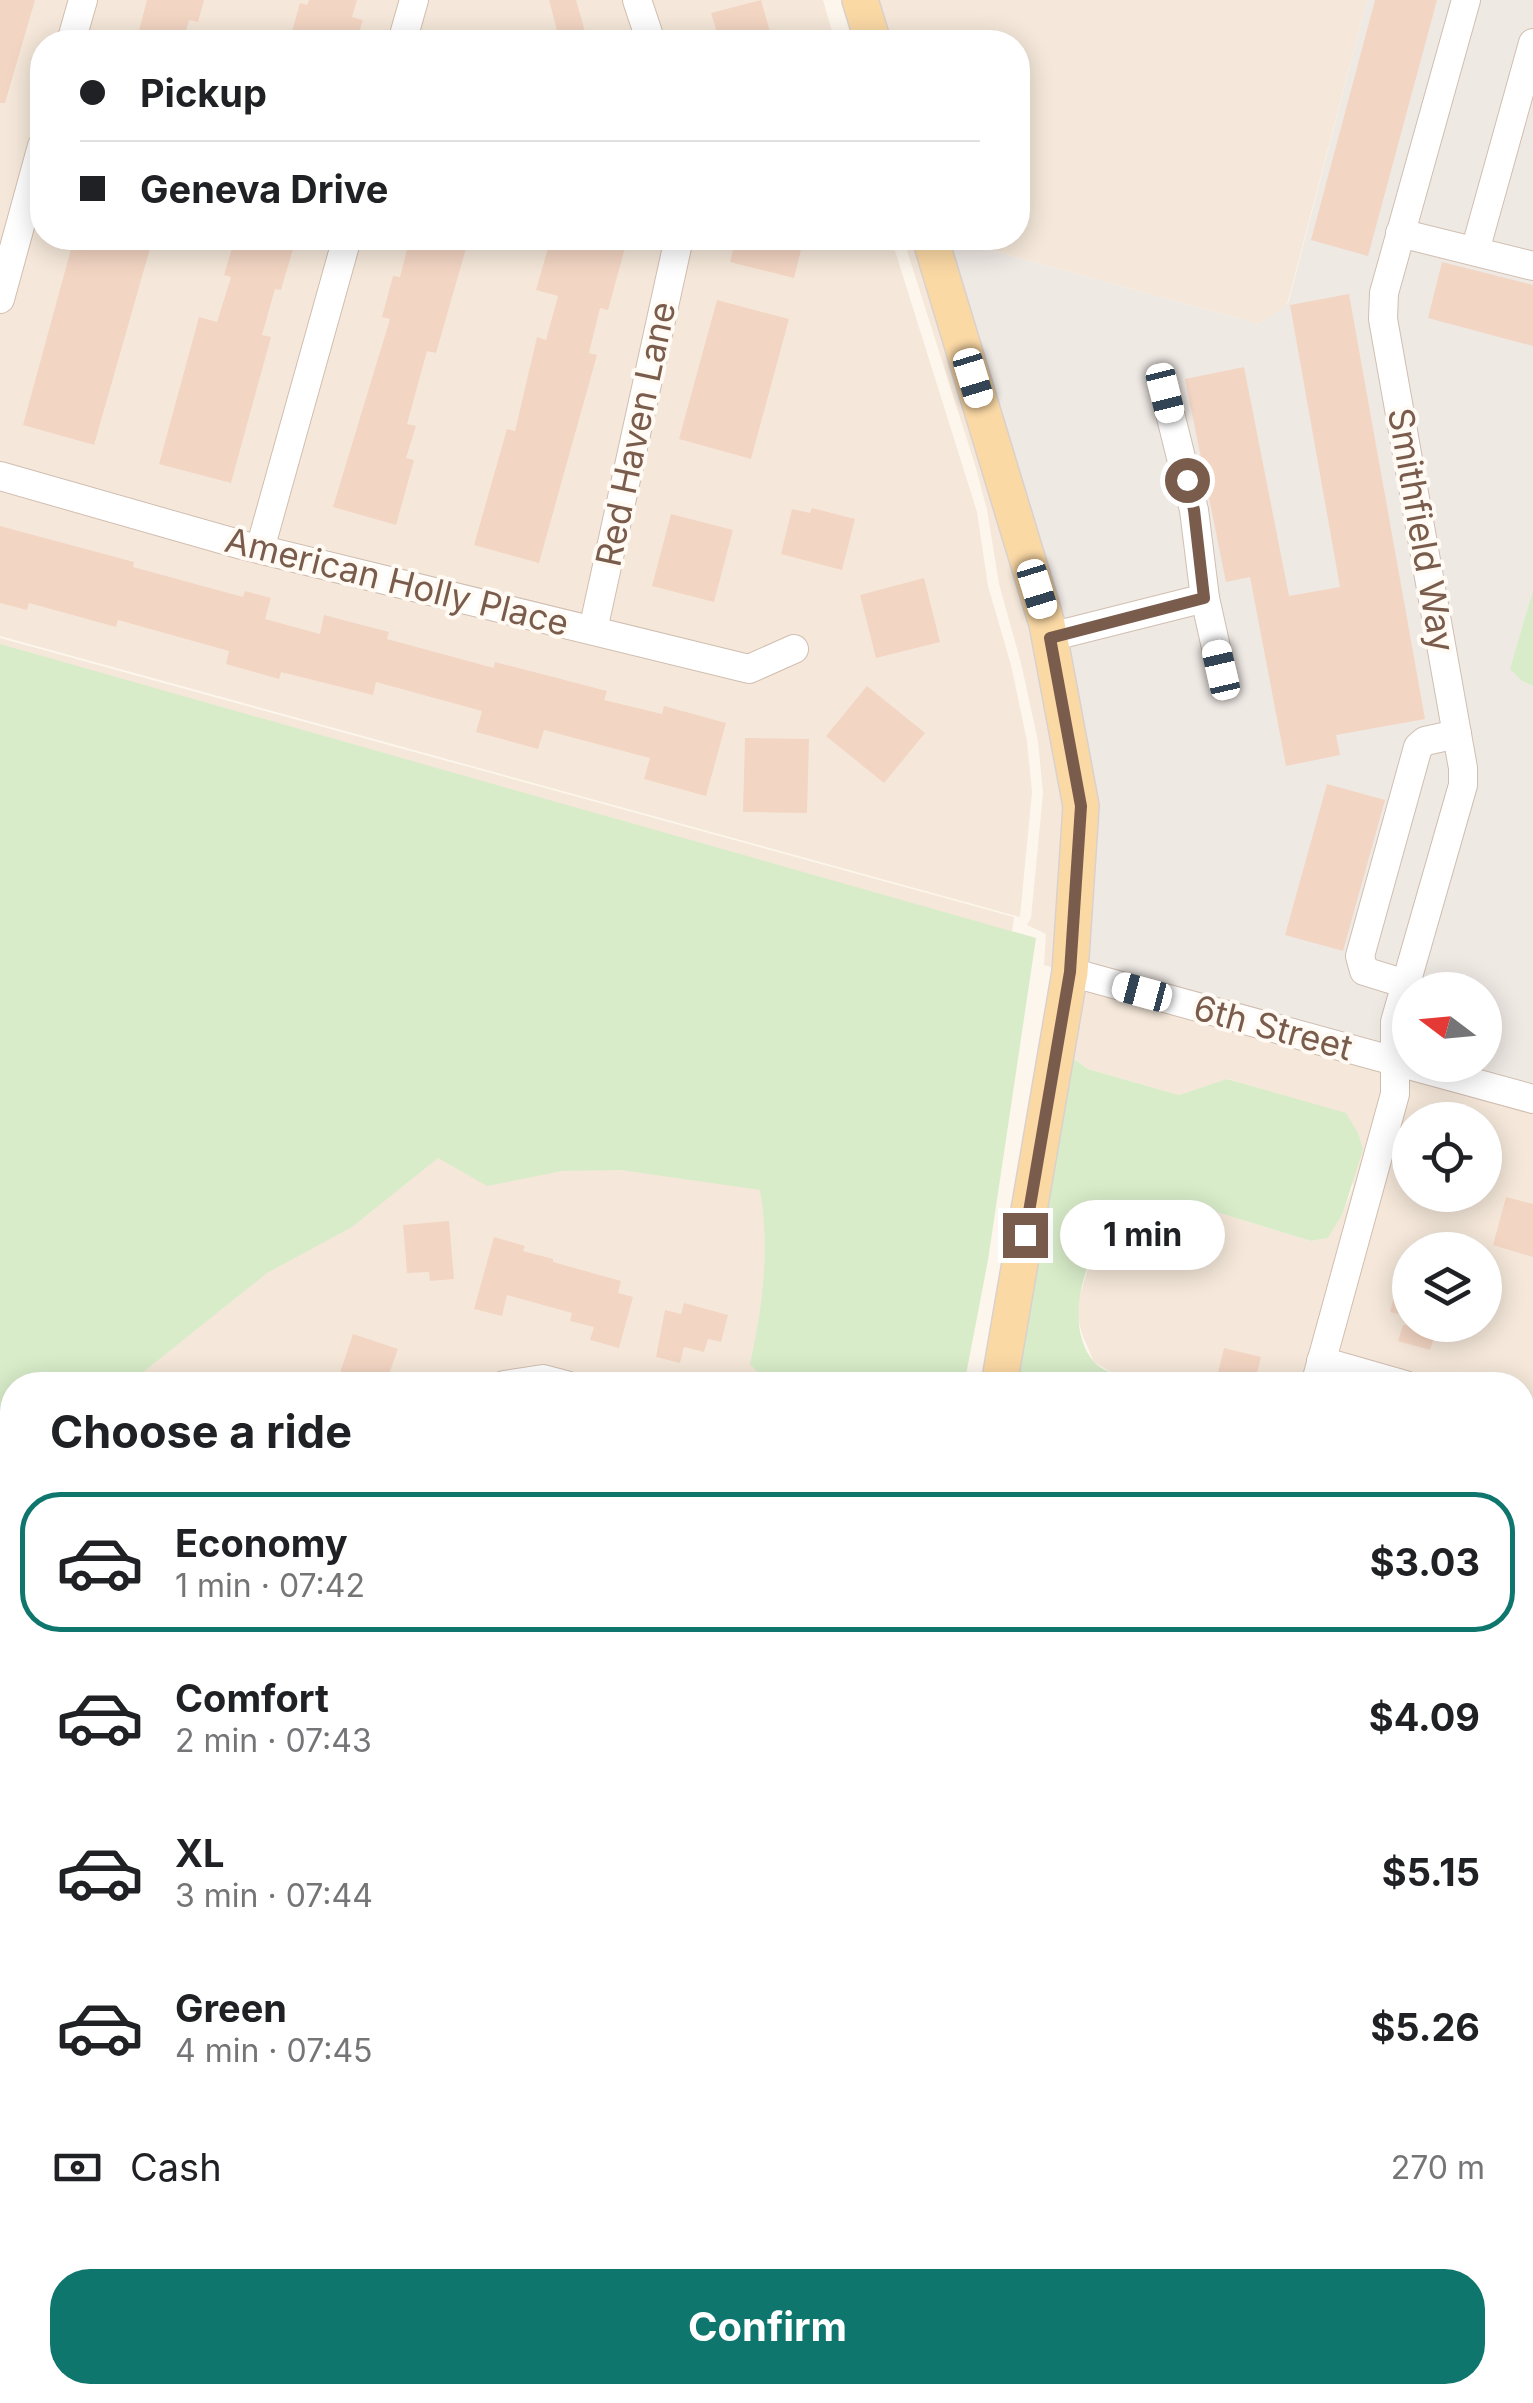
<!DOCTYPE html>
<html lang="en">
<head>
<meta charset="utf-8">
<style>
	body { margin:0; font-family:Inter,sans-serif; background:#f2f2f2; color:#202124; height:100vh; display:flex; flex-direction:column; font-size:38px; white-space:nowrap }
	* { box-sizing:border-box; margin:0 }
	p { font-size:32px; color:#757577 }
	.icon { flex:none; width:55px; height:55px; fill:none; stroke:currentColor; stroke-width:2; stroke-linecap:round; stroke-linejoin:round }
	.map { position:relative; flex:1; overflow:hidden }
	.sheet { position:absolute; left:0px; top:1372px; width:1535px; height:1032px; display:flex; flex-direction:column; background:#fff; border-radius:40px 40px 0 0; box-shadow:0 5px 25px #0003 }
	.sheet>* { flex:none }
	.hud { position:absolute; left:30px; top:30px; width:1000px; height:220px; border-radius:40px; box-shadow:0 5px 25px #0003; display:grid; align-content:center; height:220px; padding:0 50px; background:#fff }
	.needle { width:65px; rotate:286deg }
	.tools { position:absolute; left:1392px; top:972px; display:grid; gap:20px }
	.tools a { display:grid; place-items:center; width:110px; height:110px; border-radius:50%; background:#fff; box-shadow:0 5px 25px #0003; font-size:50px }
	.end { position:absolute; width:45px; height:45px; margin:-22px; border:12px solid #7a5c4d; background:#fff; box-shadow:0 0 0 5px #fff }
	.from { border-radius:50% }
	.bubble { position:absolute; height:70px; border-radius:35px; background:#fff; box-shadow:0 5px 25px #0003; font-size:32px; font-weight:700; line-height:70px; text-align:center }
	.car { position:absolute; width:30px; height:60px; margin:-30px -15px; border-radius:12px; box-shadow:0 0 8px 2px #0007; background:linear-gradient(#fff 24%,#345 0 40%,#fff 0 76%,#345 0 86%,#fff 0) }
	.hud b { display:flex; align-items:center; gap:35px; height:95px; font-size:38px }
	.hud b+b { border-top:2px solid #e0e0e0 }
	.hud i { width:25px; height:25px; background:#202124 }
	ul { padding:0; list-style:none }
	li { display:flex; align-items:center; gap:30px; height:140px; margin:0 20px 15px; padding:0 30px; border:5px solid transparent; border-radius:40px }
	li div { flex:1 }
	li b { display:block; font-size:38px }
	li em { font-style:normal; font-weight:700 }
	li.active { border-color:#0f766e }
	li>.icon { width:90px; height:90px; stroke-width:1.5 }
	h2 { padding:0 50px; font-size:45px; line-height:120px }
	.pay { display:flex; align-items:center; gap:25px; height:110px; padding:0 50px; font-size:38px }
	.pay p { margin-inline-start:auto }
	.primary-button { display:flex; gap:20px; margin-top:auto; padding:20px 50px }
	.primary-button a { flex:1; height:115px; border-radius:40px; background:#0f766e; color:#fff; font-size:40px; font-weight:700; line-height:115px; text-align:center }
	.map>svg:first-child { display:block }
	.residential { fill:#f5e8da; fill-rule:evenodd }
	.industrial { fill:#efe9e4 }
	.green { fill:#d8ecc9 }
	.building { fill:#f3d5c3 }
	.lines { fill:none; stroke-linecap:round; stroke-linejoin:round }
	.minor-casing { stroke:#d1beb0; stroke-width:30 }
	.major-casing { stroke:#dad1cd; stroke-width:38 }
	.minor { stroke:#fff; stroke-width:28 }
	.major { stroke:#fbd9a5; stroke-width:35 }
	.route { stroke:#7a5c4d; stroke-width:12 }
	.labels { text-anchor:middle; stroke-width:8; stroke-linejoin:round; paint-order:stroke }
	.street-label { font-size:35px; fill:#7a5c4d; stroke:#fffaf3 }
</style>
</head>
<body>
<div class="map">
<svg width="1533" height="2403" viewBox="0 0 1533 2403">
	<rect width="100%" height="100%" fill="#fdf6ec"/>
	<g class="residential">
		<path d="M0,0H823L835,42H42V238H891L977,512L988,586L1011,665L1027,741L1032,792L1020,917L0,636Z"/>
		<path d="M873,0H1367L1287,305L1259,324L946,238H1018V42H886Z"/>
		<path d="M903,238H917L1034,626L1068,806L1058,969L1044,965L1046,934L1027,925L1031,918L1043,793L1038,741L1021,663L999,584L987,510L976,468Z"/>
		<path d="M0,638L1014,917L954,1385H12V2083L0,2080Z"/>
		<path d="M1081,987L1381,1070L1382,1092L1301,1385H1152L1111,1372L1094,1362L1082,1334L1076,1309L1094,1248L1106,1230L1136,1229L1183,1202L1311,1241L1328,1238L1343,1213L1353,1187L1346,1114L1228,1079L1179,1095L1088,1069L1070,1055Z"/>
		<path d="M1407,1077L1533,1111V1407L1523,1405L1522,1385H1447L1337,1354ZM1410,1120H1485V1195H1410ZM1410,1250H1485V1325H1410Z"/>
		<path d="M1523,1428L1533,1430V1670L1523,1667Z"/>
		<path d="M1522,1691L1533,1694V1944L1522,1941Z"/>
		<path d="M1522,1965L1533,1968V2210L1522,2207Z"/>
		<path d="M0,2083L12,2087V2392L410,2393L407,2403H0Z"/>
		<path d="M1523,2231L1533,2234V2403H1278L1240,2393L1522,2392Z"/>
		<path d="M601,2392L873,2393L872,2403H598Z"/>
		<path d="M1040,2392L1152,2393L1190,2403H1038Z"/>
		<path d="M422,2393H573L571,2403H419Z"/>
		<path d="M899,2393H1013L1011,2403H898Z"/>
	</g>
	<path class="industrial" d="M1367,0H1533V590L1511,668L1522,681L1533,686V1087L1451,1065H1485V990H1410V1054L1084,963L1094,805L946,238L1259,324L1288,304Z"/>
	<g class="green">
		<path d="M1533,590V686L1522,681L1510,669Z"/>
		<path d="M0,644L1036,938L988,1260L964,1385H770L750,1364C763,1305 770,1250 760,1190L621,1170L562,1171L487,1186L438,1158L352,1227L267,1273L127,1385H12V1505L0,1514Z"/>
		<path d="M1069,1055L1088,1069L1179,1095L1227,1079L1346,1113L1358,1133L1363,1149L1343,1213L1328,1238L1311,1241L1183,1202L1136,1229L1106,1230C1083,1263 1064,1327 1094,1362C1107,1376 1135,1378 1152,1385H1013Z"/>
	</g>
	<g class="building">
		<path d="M0,0H35L5,103H0Z"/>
		<path d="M147,0H204L198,22L189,20L183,42H136Z"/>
		<path d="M309,0H357L352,17L363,20L356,42H289L300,3L307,5Z"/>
		<path d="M549,0H576L588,42H560Z"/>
		<path d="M761,0L773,42H720L711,13Z"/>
		<path d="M1375,0H1437L1368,256L1311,240Z"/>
		<path d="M74,238H153L94,445L23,425Z"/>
		<path d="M235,238H255L293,249L281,290L275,289L262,335L271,337L231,483L159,464L199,317L217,322L231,277L224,275Z"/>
		<path d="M410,238H469L436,353L427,351L407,424L416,426L406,458L414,460L396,525L333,507L390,319L382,317L393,276L400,277Z"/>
		<path d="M551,238H590L625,248L608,310L600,308L589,353L597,355L539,563L474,545L507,429L515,431L537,337L546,340L558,296L536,290Z"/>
		<path d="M736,238H804L794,278L730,262Z"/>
		<path d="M1442,262L1533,285V346L1428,318Z"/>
		<path d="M1349,294L1425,719L1336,735L1340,755L1286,766L1250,577L1226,582L1185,379L1244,367L1289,596L1340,587L1290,305Z"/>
		<path d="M717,300L789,319L751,459L679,439Z"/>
		<path d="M812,508L855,519L842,570L781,554L792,509L810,513Z"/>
		<path d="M671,514L733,530L714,602L652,586Z"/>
		<path d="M0,526L134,562L133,567L243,597L245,591L271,598L265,619L320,634L324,615L389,632L387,639L494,668L495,662L607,691L604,700L662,714L664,706L726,723L706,796L644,779L650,758L544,730L538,749L476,732L482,711L376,682L373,695L281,672L279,679L226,664L229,651L118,620L116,627L29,603L27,610L0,603Z"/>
		<path d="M924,578L940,642L876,658L860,595Z"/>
		<path d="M867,686L925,733L884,783L826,736Z"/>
		<path d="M745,738L809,739L807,813L743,812Z"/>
		<path d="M1327,784L1385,800L1343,951L1285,935Z"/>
		<path d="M1506,1197L1533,1204V1257L1493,1245Z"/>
		<path d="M449,1221L454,1279L430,1281L429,1272L407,1273L403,1225Z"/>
		<path d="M494,1237L525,1246L523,1251L553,1259V1262L621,1281L618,1293L633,1297L619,1348L590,1340L594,1327L570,1321L572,1313L507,1295L502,1316L474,1309Z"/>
		<path d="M1404,1260L1410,1261V1317L1390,1312Z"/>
		<path d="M684,1303L728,1315L721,1342L708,1339L704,1352L684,1347L680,1363L656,1357L665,1310L681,1314Z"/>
		<path d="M1403,1325H1438L1430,1350L1398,1341Z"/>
		<path d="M353,1334L398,1349L385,1385H336Z"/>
		<path d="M1224,1348L1261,1357L1254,1385H1215Z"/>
	</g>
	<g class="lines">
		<g class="minor-casing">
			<g id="minor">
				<path d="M637,0L651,42"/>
				<path d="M71,42L83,0"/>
				<path d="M402,42L414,0"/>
				<path d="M1400,233L1533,266"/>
				<path d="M1475,251L1533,43"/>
				<path d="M0,299L42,146"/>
				<path d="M0,476L242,545L749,669L794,649"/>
				<path d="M260,549L347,238"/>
				<path d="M1205,598L1221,670"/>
				<path d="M593,630L679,238"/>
				<path d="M1050,637L1205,598L1194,510L1165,393"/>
				<path d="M1070,972L1533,1099"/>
				<path d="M1406,984L1364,971L1360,956L1418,747L1425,741L1457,734"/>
				<path d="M1321,1361L1405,1385"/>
				<path d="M504,1385L543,1379L566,1385"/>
				<path d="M1315,1385L1395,1094V1022L1463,785V768L1383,319L1384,293L1466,0"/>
				<path d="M1522,1416L1533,1419"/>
				<path d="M1522,1679L1533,1682"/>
				<path d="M0,1925L12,1929"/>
				<path d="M1522,1953L1533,1956"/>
				<path d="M1522,2219L1533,2222"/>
				<path d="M0,2252L12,2255"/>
				<path d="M1196,2392L1234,2403"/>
				<path d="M254,2403L257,2392"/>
				<path d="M584,2403L587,2392"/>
				<path d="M1024,2403L1027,2392"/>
			</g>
		</g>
		<g class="major-casing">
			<g id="major">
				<path d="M860,0L873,42"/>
				<path d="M930,238L1047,624L1081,806L1070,972L999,1385"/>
				<path d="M885,2403L886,2392"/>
			</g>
		</g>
		<use href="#minor" class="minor"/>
		<use href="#major" class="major"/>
	</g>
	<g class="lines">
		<path class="route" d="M1025,1235L1070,972L1081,806L1050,638L1204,598L1194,510L1187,480"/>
	</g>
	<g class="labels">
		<g class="street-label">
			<text transform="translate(636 434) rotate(-78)" y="12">Red Haven Lane</text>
			<text transform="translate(1421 530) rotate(80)" y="12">Smithfield Way</text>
			<text transform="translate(397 582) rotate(14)" y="12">American Holly Place</text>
			<text transform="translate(1273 1028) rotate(15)" y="12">6th Street</text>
		</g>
	</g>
</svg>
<div class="tools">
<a><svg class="needle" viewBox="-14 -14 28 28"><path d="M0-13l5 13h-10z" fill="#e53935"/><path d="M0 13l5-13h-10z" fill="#757577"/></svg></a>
<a><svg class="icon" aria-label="locate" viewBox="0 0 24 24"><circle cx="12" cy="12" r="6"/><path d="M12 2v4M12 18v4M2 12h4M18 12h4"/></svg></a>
<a><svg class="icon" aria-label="layers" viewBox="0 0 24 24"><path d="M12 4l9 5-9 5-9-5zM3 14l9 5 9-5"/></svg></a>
</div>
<i class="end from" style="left:1187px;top:480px"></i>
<i class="end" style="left:1025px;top:1235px"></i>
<div class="bubble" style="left:1060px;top:1200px;width:165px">1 min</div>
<i class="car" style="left:973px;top:378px;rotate:163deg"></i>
<i class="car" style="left:1165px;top:393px;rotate:166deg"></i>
<i class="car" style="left:1037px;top:589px;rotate:163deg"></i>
<i class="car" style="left:1221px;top:670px;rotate:347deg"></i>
<i class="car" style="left:1142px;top:992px;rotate:285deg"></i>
<div class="hud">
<b><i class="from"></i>Pickup</b>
<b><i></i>Geneva Drive</b>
</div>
<section class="sheet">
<h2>Choose a ride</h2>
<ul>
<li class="active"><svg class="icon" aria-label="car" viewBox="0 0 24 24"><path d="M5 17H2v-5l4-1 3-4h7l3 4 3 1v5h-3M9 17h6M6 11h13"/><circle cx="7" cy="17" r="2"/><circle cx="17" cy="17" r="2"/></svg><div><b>Economy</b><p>1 min · 07:42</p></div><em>$3.03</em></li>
<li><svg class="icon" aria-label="car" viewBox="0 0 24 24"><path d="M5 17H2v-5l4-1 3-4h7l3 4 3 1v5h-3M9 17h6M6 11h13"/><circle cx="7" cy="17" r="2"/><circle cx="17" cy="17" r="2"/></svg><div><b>Comfort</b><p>2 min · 07:43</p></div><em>$4.09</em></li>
<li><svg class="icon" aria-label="car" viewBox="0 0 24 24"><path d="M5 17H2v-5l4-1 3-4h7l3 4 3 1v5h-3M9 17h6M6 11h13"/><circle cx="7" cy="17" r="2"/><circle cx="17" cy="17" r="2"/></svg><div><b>XL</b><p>3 min · 07:44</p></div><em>$5.15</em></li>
<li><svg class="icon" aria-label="car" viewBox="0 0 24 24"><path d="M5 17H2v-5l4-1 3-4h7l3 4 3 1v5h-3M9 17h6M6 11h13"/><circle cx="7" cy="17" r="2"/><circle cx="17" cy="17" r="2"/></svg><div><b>Green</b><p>4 min · 07:45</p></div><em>$5.26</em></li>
</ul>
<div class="pay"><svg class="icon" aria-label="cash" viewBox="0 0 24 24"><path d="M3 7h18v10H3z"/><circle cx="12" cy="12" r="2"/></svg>Cash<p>270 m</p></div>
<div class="primary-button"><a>Confirm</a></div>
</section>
</div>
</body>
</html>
